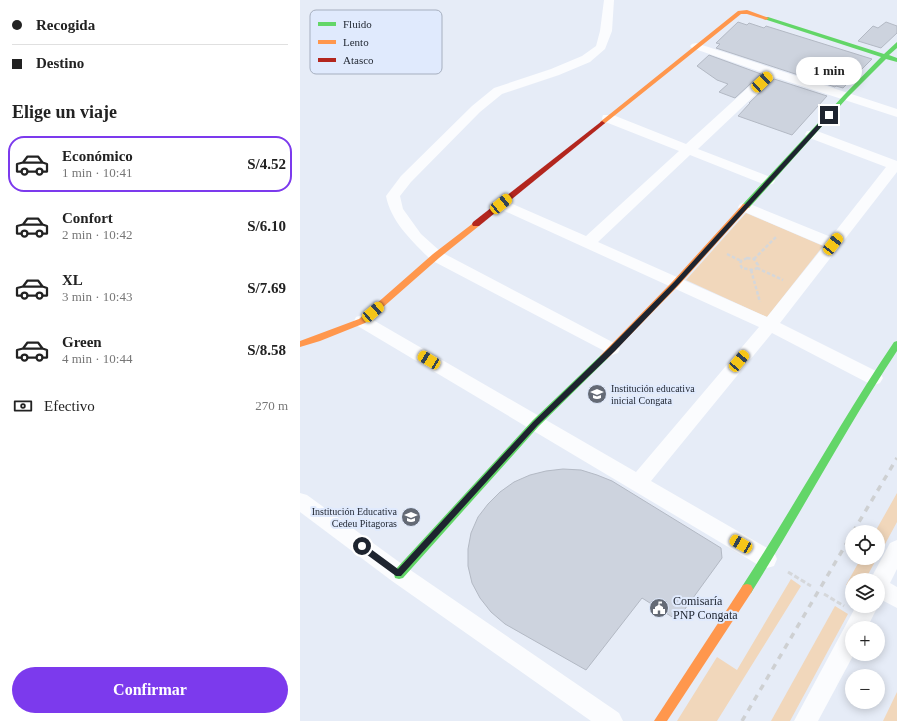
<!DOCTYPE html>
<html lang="es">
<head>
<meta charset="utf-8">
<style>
	body { margin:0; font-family:"Times New Roman",serif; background:#f6f6f6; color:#222; height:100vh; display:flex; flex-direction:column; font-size:15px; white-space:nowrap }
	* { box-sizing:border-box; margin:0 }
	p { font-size:13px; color:#767676 }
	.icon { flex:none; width:22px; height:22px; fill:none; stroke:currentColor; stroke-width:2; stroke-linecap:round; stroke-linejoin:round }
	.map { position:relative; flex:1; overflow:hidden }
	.drawer { display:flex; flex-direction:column; background:#fff; width:300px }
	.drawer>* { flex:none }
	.banner { display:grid; align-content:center; height:88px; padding:0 12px; background:#fff }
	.buttons { position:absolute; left:545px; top:525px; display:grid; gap:8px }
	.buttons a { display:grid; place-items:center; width:40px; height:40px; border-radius:50%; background:#fff; box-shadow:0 2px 10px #0003; font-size:20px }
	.end { position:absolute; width:18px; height:18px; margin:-9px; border:5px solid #1e242f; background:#fff; box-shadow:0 0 0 2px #fff }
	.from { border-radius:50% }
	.bubble { position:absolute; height:28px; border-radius:14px; background:#fff; box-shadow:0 2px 10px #0003; font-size:13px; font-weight:700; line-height:28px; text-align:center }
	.car { position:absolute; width:12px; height:24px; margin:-12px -6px; border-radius:5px; box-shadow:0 0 3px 1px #0007; background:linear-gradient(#f5c518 24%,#345 0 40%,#f5c518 0 76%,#345 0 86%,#f5c518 0) }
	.banner b { display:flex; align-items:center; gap:14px; height:38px; font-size:15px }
	.banner b+b { border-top:1px solid #e0e0e0 }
	.banner i { width:10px; height:10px; background:#222 }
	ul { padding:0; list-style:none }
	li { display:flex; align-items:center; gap:12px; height:56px; margin:0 8px 6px; padding:0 4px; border:2px solid transparent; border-radius:16px }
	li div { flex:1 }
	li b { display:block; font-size:15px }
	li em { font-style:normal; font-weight:700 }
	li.selected { border-color:#7c3aed }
	li>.icon { width:36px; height:36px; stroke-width:1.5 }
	h2 { padding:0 12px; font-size:18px; line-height:48px }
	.pay { display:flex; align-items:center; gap:10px; height:44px; padding:0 12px; font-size:15px }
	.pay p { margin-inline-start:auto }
	.primary-button { display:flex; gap:8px; margin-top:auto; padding:8px 12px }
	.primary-button a { flex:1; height:46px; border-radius:24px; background:#7c3aed; color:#fff; font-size:16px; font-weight:700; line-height:46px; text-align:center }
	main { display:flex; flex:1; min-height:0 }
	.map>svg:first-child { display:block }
	.green { fill:#f1d7bb }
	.building { fill:#cdd3de; stroke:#b3b9c4 }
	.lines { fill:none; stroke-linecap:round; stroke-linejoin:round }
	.path-far1 { stroke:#d5d7da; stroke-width:2.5; stroke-dasharray:3.5 2; stroke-linecap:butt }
	.path { stroke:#d5d7da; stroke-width:3; stroke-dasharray:5 2.5; stroke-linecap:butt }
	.street { fill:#fbfcfe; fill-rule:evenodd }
	.fast { fill:#63d668; fill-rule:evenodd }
	.slow { fill:#ff974d; fill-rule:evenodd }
	.jam { fill:#b3261e; fill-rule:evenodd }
	.rail { stroke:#ced0d2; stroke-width:3.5; stroke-dasharray:6 6; stroke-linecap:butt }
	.route { fill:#1e242f }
	.labels { text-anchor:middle; stroke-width:4; stroke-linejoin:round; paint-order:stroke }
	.poi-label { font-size:10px; fill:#1e242f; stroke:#e0eafd; text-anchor:start }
	.near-poi-label { font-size:12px; fill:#1e242f; stroke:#e0eafd; text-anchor:start }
	.key { fill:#e0eafd; stroke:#a6afbf; stroke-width:1 }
	.key-label { font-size:11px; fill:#1e242f }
</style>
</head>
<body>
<main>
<section class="drawer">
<div class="banner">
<b><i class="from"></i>Recogida</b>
<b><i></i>Destino</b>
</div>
<h2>Elige un viaje</h2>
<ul>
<li class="selected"><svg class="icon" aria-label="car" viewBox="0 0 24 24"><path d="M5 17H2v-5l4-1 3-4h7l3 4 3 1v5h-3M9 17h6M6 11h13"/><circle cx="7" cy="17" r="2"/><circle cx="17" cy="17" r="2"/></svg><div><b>Económico</b><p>1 min · 10:41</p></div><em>S/4.52</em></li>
<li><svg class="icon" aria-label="car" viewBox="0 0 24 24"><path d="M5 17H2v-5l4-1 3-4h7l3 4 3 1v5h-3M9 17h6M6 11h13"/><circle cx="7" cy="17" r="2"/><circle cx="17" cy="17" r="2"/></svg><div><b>Confort</b><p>2 min · 10:42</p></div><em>S/6.10</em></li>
<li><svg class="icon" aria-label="car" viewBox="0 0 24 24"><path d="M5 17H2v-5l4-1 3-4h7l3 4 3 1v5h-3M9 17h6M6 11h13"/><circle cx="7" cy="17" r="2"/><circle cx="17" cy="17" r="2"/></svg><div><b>XL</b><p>3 min · 10:43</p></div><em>S/7.69</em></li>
<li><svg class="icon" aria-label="car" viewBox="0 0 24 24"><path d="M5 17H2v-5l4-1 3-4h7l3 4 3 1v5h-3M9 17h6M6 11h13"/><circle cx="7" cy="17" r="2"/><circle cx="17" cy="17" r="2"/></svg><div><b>Green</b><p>4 min · 10:44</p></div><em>S/8.58</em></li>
</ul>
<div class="pay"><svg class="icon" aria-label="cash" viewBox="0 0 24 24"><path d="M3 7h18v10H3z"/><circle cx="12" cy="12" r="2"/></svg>Efectivo<p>270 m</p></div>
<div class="primary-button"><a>Confirmar</a></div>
</section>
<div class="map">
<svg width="597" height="721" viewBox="0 0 597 721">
	<rect width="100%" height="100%" fill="#e6ecf7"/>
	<g class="green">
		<path d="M446,213L523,246L467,317L386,280Z"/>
		<path d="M597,493V522L578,557V532H575Z"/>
		<path d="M561,558H577L565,580H552V589L546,585Z"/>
		<path d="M491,579L501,586L417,721H377L417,657L437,670Z"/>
		<path d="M535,606L548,614L490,721H471Z"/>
		<path d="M597,692V721H583Z"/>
	</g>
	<g class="building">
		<path d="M438,22L447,25L449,23L464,28L466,26L572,59L543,88L536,86L535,87L416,48L420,44L416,43Z"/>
		<path d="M586,22L597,26V33L581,48L558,41L573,26L578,28Z"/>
		<path d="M409,55L461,74L435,98L419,92L428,84L417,80L397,66Z"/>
		<path d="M474,79L527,96L492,135L438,116L450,103H449Z"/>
		<path d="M263,469L281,470L297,475L312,481L421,548L422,558L377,620L342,598L286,670L205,624L191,612L180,598L172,583L168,566V549L171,533L178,517L188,504L200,492L214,482L230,475L246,471Z"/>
	</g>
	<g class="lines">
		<g class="path-far1">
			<path d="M427,254L441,261"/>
			<path d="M447,258L454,259L458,265L457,268L453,270L442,268L440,264L441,261Z"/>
			<path d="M454,259L476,237"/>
			<path d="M457,268L483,280"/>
			<path d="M451,270L460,302"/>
		</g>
		<g class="path">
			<path d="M488,572L511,586"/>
			<path d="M524,594L544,606"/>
		</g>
		<g class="street">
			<path d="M304,0H314L312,31L305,49L290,62L259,75L202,94L180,112L111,182L100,196L103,209L121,234L141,252L318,345L320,349L318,353L312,355L131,260C112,241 91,222 86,196L101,176L172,106L194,88L251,69L282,56L296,46L300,31Z"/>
			<path d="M396,43L597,109V117L474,77L398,149L473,178L475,181L473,184L468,185L463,184L390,155L298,242L467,317L524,246L440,210L438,207L440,204L445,202L450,204L531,237L586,167L507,137L505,134L507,131H517L597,161V172L480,323L580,373L583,378L580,383L574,385L568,383L472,333L351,481L474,552L477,559L474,566L467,568L460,566L56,325L54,321L56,317L62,315L68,317L336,472L459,327L196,207L194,204L196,201L201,199L206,201L286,236L379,151L303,121L302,118L303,115H313L386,144L464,73L392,48L390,46L392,44Z"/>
			<path d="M0,493L7,495L106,567L319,713L323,721H291L92,581L0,512Z"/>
			<path d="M597,540V569L590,583L597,587V608L578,598V580H570L590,543Z"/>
			<path d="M556,606H578L567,628H552V654H554L518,721H494Z"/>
		</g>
		<g class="fast">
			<path d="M464,17H468L584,54L597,42V48L589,55L597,58V62L586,59L548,97L449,208H446L442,206L443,204L544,95L581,57L464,19Z"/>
			<path d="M597,341V351C545,430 501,513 451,593L447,594L443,593L441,589L443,585C495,505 541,421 594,342Z"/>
			<path d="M304,354L307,355L308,357L307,359L239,426L103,578L99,579L95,578L94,574L95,570L233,420L301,355Z"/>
		</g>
		<g class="slow">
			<path d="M447,10L469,18L466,20L447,14H441L304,124H300V122L438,11Z"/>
			<path d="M443,204H446L450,206L379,285L307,359H301L300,357L301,355L373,281Z"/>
			<path d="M176,221L180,224L179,226L139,258L65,323L20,341L0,347V341L59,319L133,254Z"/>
			<path d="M447,584L451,585L453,589L451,593L367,721H354L443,585Z"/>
		</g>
		<path class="jam" d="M302,121L305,123L304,124L179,226H173L172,224L173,222Z"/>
		<g class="rail">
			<path d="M553,532L597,458"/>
			<path d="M442,721L552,534"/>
		</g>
	</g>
	<path class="route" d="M527,114L532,115L378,285L315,351L238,425L101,576H96L59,549V544H64L98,569L233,422L310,347L374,282Z"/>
	<defs>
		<g id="school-disc" transform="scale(1)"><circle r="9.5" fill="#646a75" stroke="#e0eafd"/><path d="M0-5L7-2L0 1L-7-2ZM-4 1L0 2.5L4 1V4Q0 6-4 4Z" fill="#fff"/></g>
		<g id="civic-disc" transform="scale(1)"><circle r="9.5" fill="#646a75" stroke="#e0eafd"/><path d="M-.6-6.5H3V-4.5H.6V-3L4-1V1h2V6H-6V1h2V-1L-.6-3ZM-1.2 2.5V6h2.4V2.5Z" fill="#fff"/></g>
	</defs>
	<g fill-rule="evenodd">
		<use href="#school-disc" x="297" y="394"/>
		<use href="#school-disc" x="111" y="517"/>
		<use href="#civic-disc" x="359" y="608"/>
	</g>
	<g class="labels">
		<g class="poi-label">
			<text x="311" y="392">Institución educativa<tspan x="311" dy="12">inicial Congata</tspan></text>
			<text x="97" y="515" text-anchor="end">Institución Educativa<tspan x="97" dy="12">Cedeu Pitagoras</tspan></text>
		</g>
		<g class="near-poi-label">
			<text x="373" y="605">Comisaría<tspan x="373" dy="14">PNP Congata</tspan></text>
		</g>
	</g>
	<rect x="10" y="10" width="132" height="64" rx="6" class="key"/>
	<rect x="18" y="22" width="18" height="4" fill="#63d668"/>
	<rect x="18" y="40" width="18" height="4" fill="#ff974d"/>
	<rect x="18" y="58" width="18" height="4" fill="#b3261e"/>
	<g class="key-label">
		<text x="43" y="28">Fluido</text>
		<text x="43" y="46">Lento</text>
		<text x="43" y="64">Atasco</text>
	</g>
</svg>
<div class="buttons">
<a><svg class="icon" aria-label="locate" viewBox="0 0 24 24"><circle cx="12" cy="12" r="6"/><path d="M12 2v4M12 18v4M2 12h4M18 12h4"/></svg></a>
<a><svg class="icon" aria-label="layers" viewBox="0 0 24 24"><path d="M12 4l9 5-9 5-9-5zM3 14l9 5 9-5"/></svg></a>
<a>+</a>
<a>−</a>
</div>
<i class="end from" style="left:62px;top:546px"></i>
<i class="end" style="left:529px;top:115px"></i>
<div class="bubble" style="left:496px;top:57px;width:66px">1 min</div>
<i class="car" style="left:462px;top:82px;rotate:47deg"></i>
<i class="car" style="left:201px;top:204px;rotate:51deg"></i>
<i class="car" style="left:533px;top:244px;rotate:38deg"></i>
<i class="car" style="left:73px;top:312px;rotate:49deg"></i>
<i class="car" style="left:129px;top:360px;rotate:301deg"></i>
<i class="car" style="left:439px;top:361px;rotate:40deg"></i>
<i class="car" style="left:441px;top:544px;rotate:300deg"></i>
</div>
</main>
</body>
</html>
